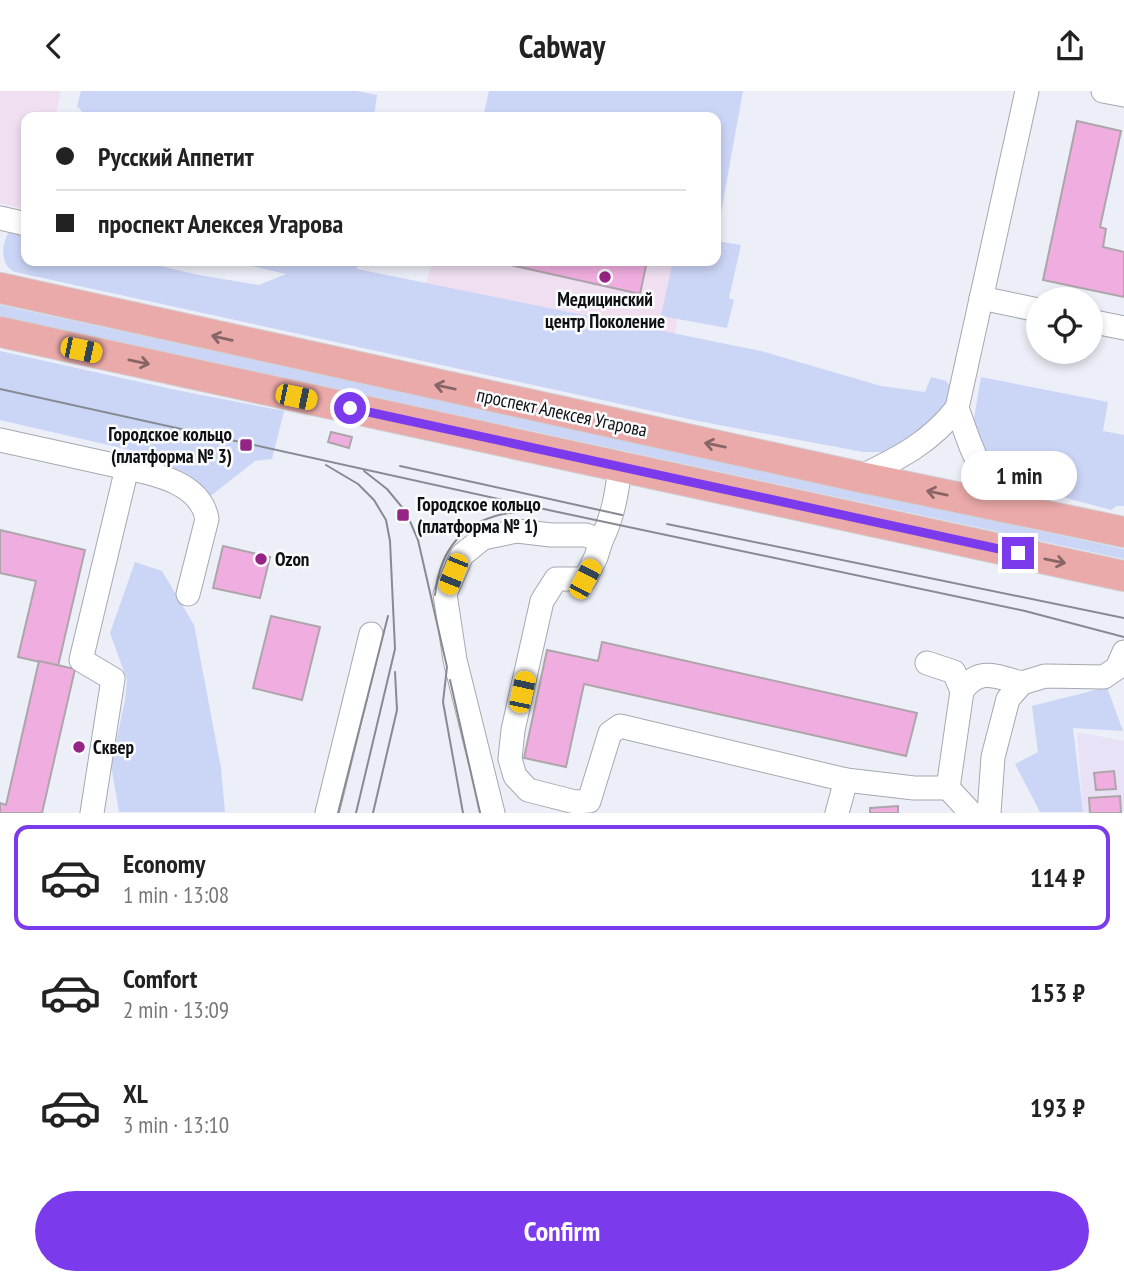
<!DOCTYPE html>
<html lang="en">
<head>
<meta charset="utf-8">
<style>
	body { margin:0; font-family:"PT Sans Narrow",sans-serif; background:#f2f2f2; color:#222; height:100vh; display:flex; flex-direction:column; font-size:26px; white-space:nowrap }
	* { box-sizing:border-box; margin:0 }
	p { font-size:23px; color:#767676 }
	.icon { flex:none; width:38px; height:38px; fill:none; stroke:currentColor; stroke-width:2; stroke-linecap:round; stroke-linejoin:round }
	.map { position:relative; height:722px; overflow:hidden }
	.details { display:flex; flex-direction:column; background:#fff; flex:1 }
	.details>* { flex:none }
	.top-card { position:absolute; left:21px; top:21px; width:700px; height:154px; border-radius:14px; box-shadow:0 4px 10px #0003; display:grid; align-content:center; height:154px; padding:0 35px; background:#fff }
	.controls { position:absolute; left:1026px; top:196px; display:grid; gap:14px }
	.controls a { display:grid; place-items:center; width:77px; height:77px; border-radius:50%; background:#fff; box-shadow:0 4px 10px #0003; font-size:35px }
	.end { position:absolute; width:32px; height:32px; margin:-16px; border:9px solid #7c3aed; background:#fff; box-shadow:0 0 0 4px #fff }
	.from { border-radius:50% }
	.bubble { position:absolute; height:49px; border-radius:24px; background:#fff; box-shadow:0 4px 10px #0003; font-size:23px; font-weight:700; line-height:49px; text-align:center }
	.car { position:absolute; width:21px; height:42px; margin:-21px -10px; border-radius:9px; box-shadow:0 0 5px 2px #0007; background:linear-gradient(#f5c518 24%,#345 0 40%,#f5c518 0 76%,#345 0 86%,#f5c518 0) }
	.top-card b { display:flex; align-items:center; gap:24px; height:66px; font-size:26px }
	.top-card b+b { border-top:2px solid #e0e0e0 }
	.top-card i { width:18px; height:18px; background:#222 }
	ul { padding:12px 0 0; list-style:none }
	li { display:flex; align-items:center; gap:21px; height:105px; margin:0 14px 10px; padding:0 21px; border:4px solid transparent; border-radius:14px }
	li div { flex:1 }
	li b { display:block; font-size:26px }
	li em { font-style:normal; font-weight:700 }
	li.active { border-color:#7c3aed }
	li>.icon { width:63px; height:63px; stroke-width:1.5 }
	.primary-button { display:flex; gap:14px; margin-top:auto; padding:14px 35px }
	.primary-button a { flex:1; height:80px; border-radius:42px; background:#7c3aed; color:#fff; font-size:28px; font-weight:700; line-height:80px; text-align:center }
	header { display:flex; justify-content:space-between; align-items:center; height:91px; padding:0 35px; background:#fff; font-size:32px; font-weight:700 }
	.map>svg:first-child { display:block }
	.industrial { fill:#e9e1f6 }
	.medical { fill:#efdff1 }
	.green { fill:#cbd5f6 }
	.building { fill:#f0aee0; stroke:#aea5ab; stroke-width:2 }
	.lines { fill:none; stroke-linecap:round; stroke-linejoin:round }
	.minor-casing { stroke:#a5a8b0; stroke-width:25 }
	.major-casing { stroke:#cfcfd0; stroke-width:32 }
	.minor { stroke:#fff; stroke-width:23 }
	.major { stroke:#ebaaaa; stroke-width:30 }
	.tram { stroke:#888a91; stroke-width:2 }
	.oneway { stroke:#886566 }
	.route { stroke:#7c3aed; stroke-width:9 }
	.poi-dot { fill:#952484; stroke:#fbfcfe; stroke-width:2.5 }
	.labels { text-anchor:middle; stroke-width:5; stroke-linejoin:round; paint-order:stroke }
	.poi-label { font-size:19px; font-weight:bold; fill:#0f1013; stroke:#fbfcfe; text-anchor:start }
	.street-label { font-size:19px; fill:#0f1013; stroke:#fbfcfe }
</style>
</head>
<body>
<header><svg class="icon" aria-label="back" viewBox="0 0 24 24"><path d="M15 5l-7 7 7 7"/></svg>Cabway<svg class="icon" aria-label="share" viewBox="0 0 24 24"><path d="M12 15V3M7 8l5-5 5 5M5 13v7h14v-7"/></svg></header>
<div class="map">
<svg width="1124" height="722" viewBox="0 0 1124 722">
	<rect width="100%" height="100%" fill="#eceff8"/>
	<path class="industrial" d="M1077,641L1124,650V721H1083Z"/>
	<g class="medical">
		<path d="M0,0H61L55,26H26V118L0,112Z"/>
		<path d="M432,170H689L672,256L423,203Z"/>
	</g>
	<g class="green">
		<path d="M81,0H357L377,4L374,26H87L77,15Z"/>
		<path d="M489,0H743L716,149V26H483Z"/>
		<path d="M11,138L26,139V170H138L199,184L259,194L286,183L230,170H358L357,178L761,260L881,295L925,301L931,286L946,290L951,296L952,306L938,328L891,361H863L698,330L15,181C0,175 0,152 11,138Z"/>
		<path d="M716,150L741,154L729,207L734,209L727,237L661,225L673,170H716Z"/>
		<path d="M0,214L1124,458V468L0,225Z"/>
		<path d="M0,260L176,299L284,320L272,368L255,370L208,407L162,370L134,360L0,329Z"/>
		<path d="M981,286L1108,311L1103,340L1124,344V415H1117L1111,419L1033,398L1006,386L985,372L972,339Z"/>
		<path d="M135,471L162,480L194,534L221,677L225,721H119L111,674L125,610L127,589L110,542Z"/>
		<path d="M1107,596L1123,640L1073,637L1083,721H1040L1015,673L1038,661L1032,615Z"/>
	</g>
	<g class="building">
		<path d="M1077,30L1121,40L1100,136L1106,138L1103,156L1124,161V206L1043,189Z"/>
		<path d="M493,170H647L640,203Z"/>
		<path d="M331,341L352,346L349,357L328,351Z"/>
		<path d="M0,439L85,459L58,575L18,566L36,490L0,482Z"/>
		<path d="M223,455L270,466L260,507L213,497Z"/>
		<path d="M271,525L320,536L302,609L253,597Z"/>
		<path d="M602,551L917,622L906,665L584,593L566,676L524,667L547,559L598,570Z"/>
		<path d="M39,570L75,578L42,722H0V712L6,714Z"/>
		<path d="M1114,680L1116,698L1096,699L1094,682Z"/>
		<path d="M1120,705L1121,722H1090L1089,707Z"/>
		<path d="M898,715V722H870V717Z"/>
	</g>
	<g class="lines">
		<g class="minor-casing">
			<g id="minor">
				<path d="M1103,0L1124,4"/>
				<path d="M0,127L26,133"/>
				<path d="M981,207L1038,219"/>
				<path d="M1090,230L1124,237"/>
				<path d="M957,317C975,366 977,385 1021,418"/>
				<path d="M0,349L127,377L81,569L113,588L92,722"/>
				<path d="M127,377C157,383 201,393 207,428L188,503"/>
				<path d="M860,386C899,367 930,352 957,317L1027,0"/>
				<path d="M601,450L596,466L585,488H556L542,510L513,639L510,668L515,685L528,699L575,711L589,710L610,642L620,635L846,689"/>
				<path d="M927,572L954,581L962,600L948,697"/>
				<path d="M962,600C979,575 997,586 1022,592"/>
				<path d="M327,722L371,543"/>
				<path d="M493,722L455,569L445,503L462,464L483,447L517,440L551,444H586L601,450C613,426 617,402 620,376"/>
				<path d="M837,722L846,689L914,697H948L971,722"/>
				<path d="M989,722L993,666L1008,608L1022,592L1045,585L1104,586L1117,577L1124,561"/>
			</g>
		</g>
		<g class="major-casing">
			<g id="major">
				<path d="M0,197L860,386L1124,441"/>
				<path d="M0,241L1124,485"/>
			</g>
		</g>
		<use href="#minor" class="minor"/>
		<use href="#major" class="major"/>
		<g class="tram">
			<path d="M0,298L553,420L1025,520L1124,546"/>
			<path d="M326,374L358,393L374,409L386,429L390,450L395,558L356,722"/>
			<path d="M400,375L622,424"/>
			<path d="M364,380L387,398L406,421L418,449L447,576L443,611L463,722"/>
			<path d="M667,433L1124,527"/>
			<path d="M435,504C441,447 476,421 532,420"/>
			<path d="M450,589L480,722"/>
			<path d="M338,722L388,525"/>
			<path d="M373,722L397,619L395,581"/>
		</g>
	</g>
	<defs><path id="oneway-shaft" d="M-6 0H5M1.5-3L5.5 0L1.5 3" fill="none" stroke-width="1.6" stroke-linecap="round" stroke-linejoin="round" transform="scale(1.75)"/></defs>
	<g class="oneway">
		<use href="#oneway-shaft" transform="translate(222 247) rotate(-167)"/>
		<use href="#oneway-shaft" transform="translate(139 271) rotate(12)"/>
		<use href="#oneway-shaft" transform="translate(445 296) rotate(-168)"/>
		<use href="#oneway-shaft" transform="translate(715 354) rotate(-168)"/>
		<use href="#oneway-shaft" transform="translate(937 402) rotate(-168)"/>
		<use href="#oneway-shaft" transform="translate(1055 470) rotate(12)"/>
	</g>
	<g class="lines">
		<path class="route" d="M350,317L1018,462"/>
	</g>
	<g class="poi-dot">
		<circle cx="605" cy="186" r="7"/>
		<rect x="239" y="347" width="14" height="14" rx="3.5"/>
		<rect x="396" y="417" width="14" height="14" rx="3.5"/>
		<circle cx="261" cy="468" r="7"/>
		<circle cx="79" cy="656" r="7"/>
	</g>
	<g class="labels">
		<g class="poi-label">
			<text x="605" y="215" text-anchor="middle">Медицинский<tspan x="605" dy="22">центр Поколение</tspan></text>
			<text x="232" y="350" text-anchor="end">Городское кольцо<tspan x="232" dy="22">(платформа № 3)</tspan></text>
			<text x="417" y="420">Городское кольцо<tspan x="417" dy="22">(платформа № 1)</tspan></text>
			<text x="275" y="475">Ozon</text>
			<text x="93" y="663">Сквер</text>
		</g>
		<g class="street-label">
			<text transform="translate(562 321) rotate(12)" y="7">проспект Алексея Угарова</text>
		</g>
	</g>
</svg>
<div class="controls">
<a><svg class="icon" aria-label="locate" viewBox="0 0 24 24"><circle cx="12" cy="12" r="6"/><path d="M12 2v4M12 18v4M2 12h4M18 12h4"/></svg></a>
</div>
<i class="end from" style="left:350px;top:317px"></i>
<i class="end" style="left:1018px;top:462px"></i>
<div class="bubble" style="left:961px;top:360px;width:116px">1 min</div>
<i class="car" style="left:81px;top:259px;rotate:102deg"></i>
<i class="car" style="left:296px;top:306px;rotate:102deg"></i>
<i class="car" style="left:453px;top:483px;rotate:202deg"></i>
<i class="car" style="left:585px;top:488px;rotate:28deg"></i>
<i class="car" style="left:522px;top:601px;rotate:12deg"></i>
<div class="top-card">
<b><i class="from"></i>Русский Аппетит</b>
<b><i></i>проспект Алексея Угарова</b>
</div>
</div>
<section class="details">
<ul>
<li class="active"><svg class="icon" aria-label="car" viewBox="0 0 24 24"><path d="M5 17H2v-5l4-1 3-4h7l3 4 3 1v5h-3M9 17h6M6 11h13"/><circle cx="7" cy="17" r="2"/><circle cx="17" cy="17" r="2"/></svg><div><b>Economy</b><p>1 min · 13:08</p></div><em>114 ₽</em></li>
<li><svg class="icon" aria-label="car" viewBox="0 0 24 24"><path d="M5 17H2v-5l4-1 3-4h7l3 4 3 1v5h-3M9 17h6M6 11h13"/><circle cx="7" cy="17" r="2"/><circle cx="17" cy="17" r="2"/></svg><div><b>Comfort</b><p>2 min · 13:09</p></div><em>153 ₽</em></li>
<li><svg class="icon" aria-label="car" viewBox="0 0 24 24"><path d="M5 17H2v-5l4-1 3-4h7l3 4 3 1v5h-3M9 17h6M6 11h13"/><circle cx="7" cy="17" r="2"/><circle cx="17" cy="17" r="2"/></svg><div><b>XL</b><p>3 min · 13:10</p></div><em>193 ₽</em></li>
</ul>
<div class="primary-button"><a>Confirm</a></div>
</section>
</body>
</html>
